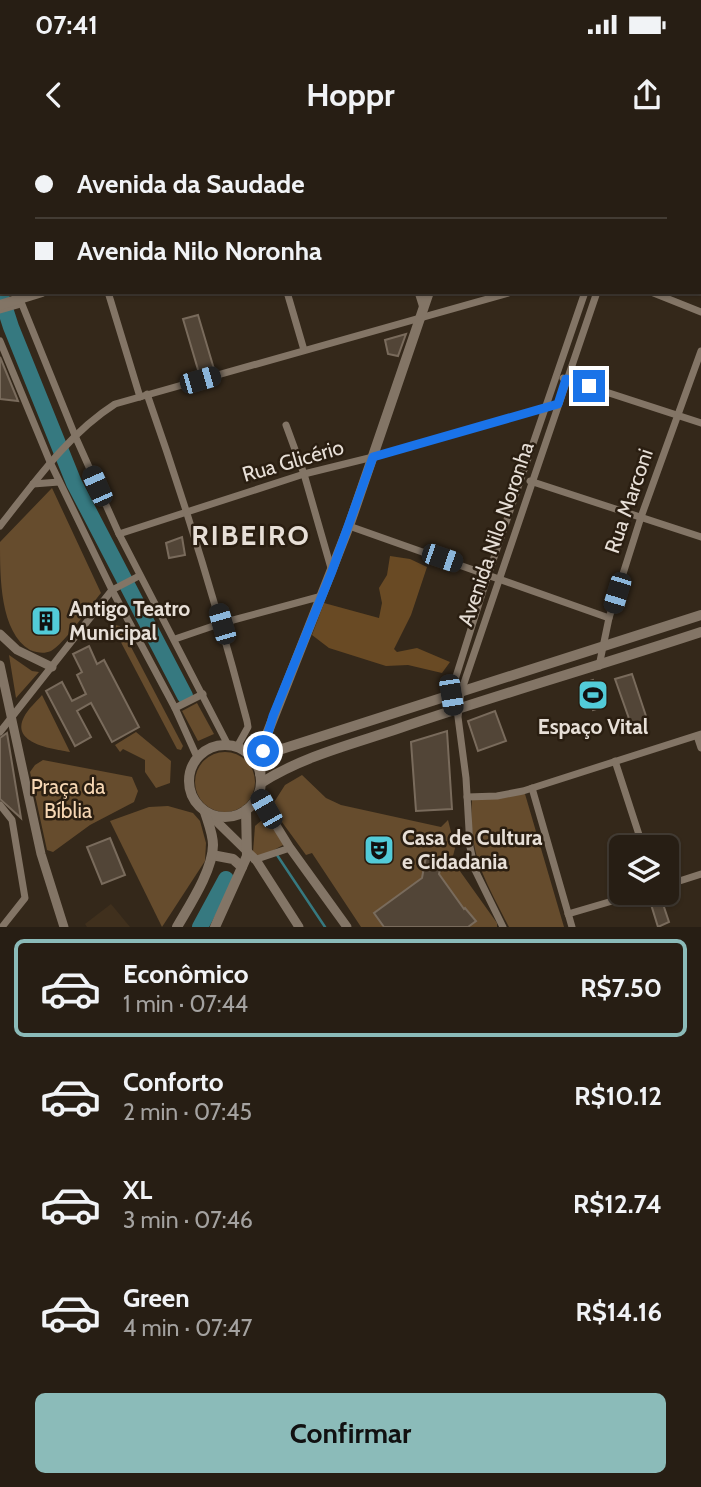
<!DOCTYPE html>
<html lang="pt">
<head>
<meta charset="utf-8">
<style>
	body { margin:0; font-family:Cabin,sans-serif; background:#332b22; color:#f1f3f6; height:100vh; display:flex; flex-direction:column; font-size:26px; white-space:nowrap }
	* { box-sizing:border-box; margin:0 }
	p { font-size:23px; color:#a4a2a0 }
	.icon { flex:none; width:38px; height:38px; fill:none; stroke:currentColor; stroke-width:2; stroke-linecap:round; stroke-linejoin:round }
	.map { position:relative; height:787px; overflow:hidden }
	.details { display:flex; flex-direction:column; background:#271e14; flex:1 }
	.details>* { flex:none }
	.top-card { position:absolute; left:0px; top:0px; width:702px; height:154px; box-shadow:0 2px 5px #0004,0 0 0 2px #433c34; display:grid; align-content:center; height:154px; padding:0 35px; background:#271e14 }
	.controls { position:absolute; left:609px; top:695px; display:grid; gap:14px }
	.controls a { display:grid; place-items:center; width:70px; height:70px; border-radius:10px; background:#271e14; box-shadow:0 2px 5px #0004,0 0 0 2px #433c34; font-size:35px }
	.end { position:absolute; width:32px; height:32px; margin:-16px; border:9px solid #1a73e8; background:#fff; box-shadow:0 0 0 4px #fff }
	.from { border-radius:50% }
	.car { position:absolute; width:21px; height:42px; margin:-21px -10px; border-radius:9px; box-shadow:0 0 5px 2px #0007; background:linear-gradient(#222 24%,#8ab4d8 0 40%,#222 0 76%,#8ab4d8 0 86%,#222 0) }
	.top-card b { display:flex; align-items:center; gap:24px; height:66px; font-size:26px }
	.top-card b+b { border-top:2px solid #433c34 }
	.top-card i { width:18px; height:18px; background:#f1f3f6 }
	ul { padding:12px 0 0; list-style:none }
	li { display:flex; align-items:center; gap:21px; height:98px; margin:0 14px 10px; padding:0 21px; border:4px solid transparent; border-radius:10px }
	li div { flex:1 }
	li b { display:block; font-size:26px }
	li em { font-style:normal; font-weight:700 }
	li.active { border-color:#8bbbb9 }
	li>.icon { width:63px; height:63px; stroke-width:1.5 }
	.cta { display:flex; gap:14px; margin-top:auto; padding:14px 35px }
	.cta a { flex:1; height:80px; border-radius:10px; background:#8bbbb9; color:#111; font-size:28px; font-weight:700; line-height:80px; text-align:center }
	.status { display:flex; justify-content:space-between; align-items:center; height:49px; padding:0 35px; background:#271e14; direction:ltr }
	.status svg { height:19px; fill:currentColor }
	header { display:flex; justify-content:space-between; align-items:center; height:91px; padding:0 35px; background:#271e14; font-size:32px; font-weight:700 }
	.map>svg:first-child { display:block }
	.built { fill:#40301d }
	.green { fill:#664c2d }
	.forest { fill:#694a24 }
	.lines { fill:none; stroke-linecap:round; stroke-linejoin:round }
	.stream { stroke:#367980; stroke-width:2.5 }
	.river { stroke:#367980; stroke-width:16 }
	.building { fill:#524537; stroke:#796b5c; stroke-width:2 }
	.minor { stroke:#837566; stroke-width:7 }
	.tertiary { stroke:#837566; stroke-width:9 }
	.secondary { stroke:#837566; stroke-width:10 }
	.route { stroke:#1a73e8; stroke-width:9 }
	.labels { text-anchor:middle; stroke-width:5; stroke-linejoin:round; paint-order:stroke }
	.street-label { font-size:21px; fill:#e7dfd7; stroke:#2a1e11 }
	.poi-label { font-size:21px; font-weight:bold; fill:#e7dfd7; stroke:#2a1e11; text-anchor:start }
	.park-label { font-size:21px; fill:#f7d7b4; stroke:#2a1e11 }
	.district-label { font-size:28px; font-weight:bold; letter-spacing:2px; fill:#e7dfd7; stroke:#2a1e11 }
</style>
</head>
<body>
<div class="status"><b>07:41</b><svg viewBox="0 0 49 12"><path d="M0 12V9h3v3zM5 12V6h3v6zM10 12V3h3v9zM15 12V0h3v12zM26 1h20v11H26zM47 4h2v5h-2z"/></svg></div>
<header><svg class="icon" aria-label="back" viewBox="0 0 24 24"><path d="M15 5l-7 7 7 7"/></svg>Hoppr<svg class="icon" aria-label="share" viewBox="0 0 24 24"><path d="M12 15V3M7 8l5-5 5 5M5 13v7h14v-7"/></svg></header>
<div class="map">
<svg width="701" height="787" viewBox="0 0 701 787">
	<rect width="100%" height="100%" fill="#34281a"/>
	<path class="built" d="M111,764L130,787H87L85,784Z"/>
	<g class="green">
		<path d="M52,348L101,453C90,466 64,504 51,511C44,514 38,513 30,510C0,492 0,438 0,402Z"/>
		<path d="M115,485L120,486L183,606L181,610L177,609L114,489Z"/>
		<path d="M9,515L32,531L39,532L16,558Z"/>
		<path d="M42,555L70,612C54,609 10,604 24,577C28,569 36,562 42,555Z"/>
		<path d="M197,563L214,594L198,601L182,571Z"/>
		<path d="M136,592L171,621L170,643L156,648L145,632V620L123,609L120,612L115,605Z"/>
		<circle cx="225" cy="642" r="30"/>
		<path d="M43,620L132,637L138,651L134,662L90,685L53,712L47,710L30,632L35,625Z"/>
		<path d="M302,635L326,658L341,665L441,687L448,680L455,708L452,720L497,783V787H361L312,713L306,715L271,667L285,645Z"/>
		<path d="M525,654L564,787H509C485,739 468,715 472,659Z"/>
		<path d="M168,666L193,673L200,681L206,703L205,721L162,787L110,681L149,667Z"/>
		<path d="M262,680L270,682L285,704L259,718L253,712L255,686Z"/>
	</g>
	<path class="forest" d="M390,416L410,419L427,427L411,475L394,509L397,512L417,508L450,522L442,533L408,525L386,526L329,508L312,495L324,463L379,478L382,463L379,448L387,435Z"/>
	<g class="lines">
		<path class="stream" d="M277,715L325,787"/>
		<g class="river">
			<path d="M0,153L11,187L74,343L185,556"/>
			<path d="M200,787L226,739"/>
		</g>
	</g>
	<g class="building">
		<path d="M198,175L214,229L199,233L183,179Z"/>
		<path d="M406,194L398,216L388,214L385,200Z"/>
		<path d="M0,217L16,256L18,261L0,259Z"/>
		<path d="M182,397L185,415L169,418L166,403Z"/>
		<path d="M89,506L97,524L104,520L139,587L112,602L91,563L77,571L91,597L75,606L46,551L62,542L72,561L86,554L77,535L82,532L73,514Z"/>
		<path d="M632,534L648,582L632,587L615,539Z"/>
		<path d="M593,540L603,567L593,570L584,543Z"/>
		<path d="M495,571L506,601L478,611L468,581Z"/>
		<path d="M447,591L452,669L416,671L411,602Z"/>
		<path d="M7,593L21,678L0,659V598Z"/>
		<path d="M110,698L125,735L102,744L87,707Z"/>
		<path d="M426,717L442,721L439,734L464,769L465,768L476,781L468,787H384L374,773L422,738Z"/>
		<path d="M664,756L666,762L663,764L669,782L658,787L650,761Z"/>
	</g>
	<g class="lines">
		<g class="minor">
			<path d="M241,0L242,2"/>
			<path d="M374,0L375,2"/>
			<path d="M531,0L536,2"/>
			<path d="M130,2L136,0"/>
			<path d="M640,2V0"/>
			<path d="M649,2L650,0"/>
			<path d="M0,38H2"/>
			<path d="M700,59H701"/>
			<path d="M0,69L2,78"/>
			<path d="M17,152L76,298L119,394L228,605"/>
			<path d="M108,152L140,257"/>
			<path d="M287,152L304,210"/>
			<path d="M418,152L423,168"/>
			<path d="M651,152L701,172"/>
			<path d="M0,170L21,164"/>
			<path d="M0,201L50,322L112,450L175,568L197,617"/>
			<path d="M563,238L701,283"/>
			<path d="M147,254C185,362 218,470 247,581L248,587L237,607"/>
			<path d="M286,285L304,334L331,428"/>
			<path d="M530,341L701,397"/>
			<path d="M33,344L59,342"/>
			<path d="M0,386C34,343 68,294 115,264L512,152"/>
			<path d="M349,386L609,478"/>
			<path d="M119,394L304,334L373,317L558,264"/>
			<path d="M175,499L222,483L322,456"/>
			<path d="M599,526L609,478L641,377L701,211"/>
			<path d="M175,568L203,554"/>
			<path d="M456,573L451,555L453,546L488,435L585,152"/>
			<path d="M0,592L112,450L139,436"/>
			<path d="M697,596L701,608"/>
			<path d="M615,621L643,707"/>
			<path d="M532,648L572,787"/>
			<path d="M467,657L497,656L523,651L701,594"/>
			<path d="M0,665L12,680L25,758L2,787"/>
			<path d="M254,720L290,708"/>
			<path d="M667,745L701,734"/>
			<path d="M568,774L643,752"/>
			<path d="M503,787L475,730L470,707L466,638L458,577L461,552L597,152"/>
		</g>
		<g class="tertiary">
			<path d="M0,494L17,510L52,527"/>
			<path d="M0,525L41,714L64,787"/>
			<path d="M258,656L290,708L347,787"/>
			<path d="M209,674L256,720L299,787"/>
		</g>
		<g class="secondary">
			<path d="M486,2V0"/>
			<path d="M0,165L42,152"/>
			<circle cx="225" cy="641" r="36"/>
			<path d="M245,611L282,609L701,475"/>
			<path d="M260,634L267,594L349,386L429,152"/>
			<path d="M261,643C303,616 353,604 400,588C500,554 601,525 701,492"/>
			<path d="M212,715L233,719L242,727"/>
			<path d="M177,787C189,766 213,730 213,705C213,694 208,682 205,672"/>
			<path d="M215,787L247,716L246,670"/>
		</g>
	</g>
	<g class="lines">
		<path class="route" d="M263,611L273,576L332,431L373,317L558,264L566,239L589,246"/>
	</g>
	<defs>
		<g id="building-square" transform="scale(1.575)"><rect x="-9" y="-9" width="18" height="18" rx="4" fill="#52cbd8" stroke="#2a1e11"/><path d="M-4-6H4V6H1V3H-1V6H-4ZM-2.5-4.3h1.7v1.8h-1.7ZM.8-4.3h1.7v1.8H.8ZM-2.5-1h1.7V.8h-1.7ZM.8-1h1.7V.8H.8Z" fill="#111"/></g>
		<g id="stadium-square" transform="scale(1.575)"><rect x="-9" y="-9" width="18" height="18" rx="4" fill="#52cbd8" stroke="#2a1e11"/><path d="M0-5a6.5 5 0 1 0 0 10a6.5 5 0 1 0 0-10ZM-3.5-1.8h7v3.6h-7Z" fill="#111"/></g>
		<g id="theatre-square" transform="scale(1.575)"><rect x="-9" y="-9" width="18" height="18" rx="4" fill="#52cbd8" stroke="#2a1e11"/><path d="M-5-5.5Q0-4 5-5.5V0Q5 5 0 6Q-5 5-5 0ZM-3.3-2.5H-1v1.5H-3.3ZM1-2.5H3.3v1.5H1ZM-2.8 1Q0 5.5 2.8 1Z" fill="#111"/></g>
	</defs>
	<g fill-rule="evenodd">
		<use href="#building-square" x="46" y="481"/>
		<use href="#stadium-square" x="593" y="555"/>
		<use href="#theatre-square" x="379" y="710"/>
	</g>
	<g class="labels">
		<g class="street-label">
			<text transform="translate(293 321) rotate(-16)" y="7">Rua Glicério</text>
			<text transform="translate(629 361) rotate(-71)" y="7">Rua Marconi</text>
			<text transform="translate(496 394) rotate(-71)" y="7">Avenida Nilo Noronha</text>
		</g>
		<g class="poi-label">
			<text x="69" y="476">Antigo Teatro<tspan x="69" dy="24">Municipal</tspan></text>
			<text x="593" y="594" text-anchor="middle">Espaço Vital</text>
			<text x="402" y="705">Casa de Cultura<tspan x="402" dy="24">e Cidadania</tspan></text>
		</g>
		<g class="park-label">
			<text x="68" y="654">Praça da<tspan x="68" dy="24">Bíblia</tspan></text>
		</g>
		<g class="district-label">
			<text x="251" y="405">RIBEIRO</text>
		</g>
	</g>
</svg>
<div class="controls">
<a><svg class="icon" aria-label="layers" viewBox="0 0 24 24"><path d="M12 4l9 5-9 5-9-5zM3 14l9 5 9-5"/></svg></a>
</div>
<i class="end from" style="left:263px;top:611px"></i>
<i class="end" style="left:589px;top:246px"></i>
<i class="car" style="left:200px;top:240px;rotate:74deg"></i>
<i class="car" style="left:97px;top:346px;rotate:336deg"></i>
<i class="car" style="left:442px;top:418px;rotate:109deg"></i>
<i class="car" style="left:617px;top:453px;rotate:197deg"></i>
<i class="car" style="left:222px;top:484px;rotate:344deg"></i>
<i class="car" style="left:451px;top:555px;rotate:171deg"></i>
<i class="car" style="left:266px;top:669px;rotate:330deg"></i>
<div class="top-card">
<b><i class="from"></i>Avenida da Saudade</b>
<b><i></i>Avenida Nilo Noronha</b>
</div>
</div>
<section class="details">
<ul>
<li class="active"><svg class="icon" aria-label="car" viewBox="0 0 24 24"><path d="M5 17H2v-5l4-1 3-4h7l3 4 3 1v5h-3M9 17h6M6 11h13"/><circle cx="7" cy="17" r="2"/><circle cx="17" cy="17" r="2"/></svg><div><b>Econômico</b><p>1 min · 07:44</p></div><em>R$7.50</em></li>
<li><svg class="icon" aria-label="car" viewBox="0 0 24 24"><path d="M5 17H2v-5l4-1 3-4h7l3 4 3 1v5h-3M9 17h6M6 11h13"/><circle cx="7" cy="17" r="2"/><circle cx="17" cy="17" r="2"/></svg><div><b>Conforto</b><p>2 min · 07:45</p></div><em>R$10.12</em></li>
<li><svg class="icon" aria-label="car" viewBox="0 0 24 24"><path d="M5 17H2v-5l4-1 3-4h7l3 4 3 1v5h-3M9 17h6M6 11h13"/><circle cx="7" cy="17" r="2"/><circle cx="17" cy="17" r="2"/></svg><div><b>XL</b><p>3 min · 07:46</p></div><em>R$12.74</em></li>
<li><svg class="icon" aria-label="car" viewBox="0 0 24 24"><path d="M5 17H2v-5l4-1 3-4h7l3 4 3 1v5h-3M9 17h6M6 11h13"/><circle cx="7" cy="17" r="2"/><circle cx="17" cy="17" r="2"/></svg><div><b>Green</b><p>4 min · 07:47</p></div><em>R$14.16</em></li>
</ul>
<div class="cta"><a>Confirmar</a></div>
</section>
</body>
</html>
